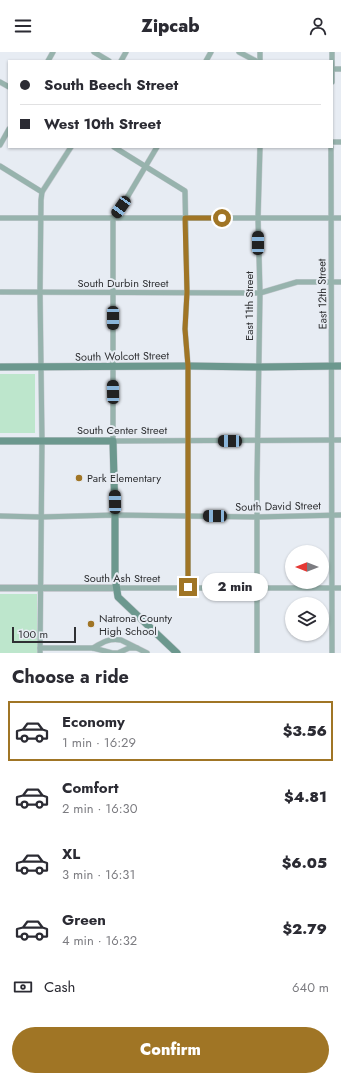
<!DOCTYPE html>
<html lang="en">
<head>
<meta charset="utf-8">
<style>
	body { margin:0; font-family:Jost,sans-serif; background:#f7f7f7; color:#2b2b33; height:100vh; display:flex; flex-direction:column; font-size:15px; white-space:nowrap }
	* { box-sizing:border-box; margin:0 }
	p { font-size:13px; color:#7c7c81 }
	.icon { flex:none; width:22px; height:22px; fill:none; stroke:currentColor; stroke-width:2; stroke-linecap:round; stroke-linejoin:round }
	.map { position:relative; height:601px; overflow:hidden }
	.drawer { display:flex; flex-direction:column; background:#fff; flex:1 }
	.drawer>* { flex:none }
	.top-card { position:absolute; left:8px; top:8px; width:325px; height:88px; border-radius:0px; box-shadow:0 1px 3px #0004; display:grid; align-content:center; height:88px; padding:0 12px; background:#fff }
	.needle { width:26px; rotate:270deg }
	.fabs { position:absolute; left:285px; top:493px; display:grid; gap:8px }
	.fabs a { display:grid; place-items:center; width:44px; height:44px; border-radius:50%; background:#fff; box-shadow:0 1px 3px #0004; font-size:20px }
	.scale { position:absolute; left:12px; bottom:10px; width:64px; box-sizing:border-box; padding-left:4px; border:2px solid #2f3033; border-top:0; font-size:11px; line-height:14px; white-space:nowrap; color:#2f3033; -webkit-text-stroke:3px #e7ecf3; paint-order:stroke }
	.end { position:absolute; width:18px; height:18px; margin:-9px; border:5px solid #a07525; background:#fff; box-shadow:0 0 0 2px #fff }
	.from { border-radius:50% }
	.bubble { position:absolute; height:28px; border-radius:14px; background:#fff; box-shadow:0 1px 3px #0004; font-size:13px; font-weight:800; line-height:28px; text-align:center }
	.car { position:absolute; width:12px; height:24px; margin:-12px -6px; border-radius:5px; box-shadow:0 0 3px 1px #0007; background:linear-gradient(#222 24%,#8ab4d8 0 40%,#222 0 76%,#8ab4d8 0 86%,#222 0) }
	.top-card b { display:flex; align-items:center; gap:14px; height:38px; font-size:15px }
	.top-card b+b { border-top:1px solid #e1e1e2 }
	.top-card i { width:10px; height:10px; background:#2b2b33 }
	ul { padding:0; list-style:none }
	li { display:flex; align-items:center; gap:12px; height:60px; margin:0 8px 6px; padding:0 4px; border:2px solid transparent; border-radius:0px }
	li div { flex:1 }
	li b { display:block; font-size:15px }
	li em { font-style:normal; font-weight:800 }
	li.active { border-color:#a07525 }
	li>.icon { width:36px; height:36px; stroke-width:1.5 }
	h2 { padding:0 12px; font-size:18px; line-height:48px }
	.pay { display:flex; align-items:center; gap:10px; height:44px; padding:0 12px; font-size:15px }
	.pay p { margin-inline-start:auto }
	.cta { display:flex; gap:8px; margin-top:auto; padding:8px 12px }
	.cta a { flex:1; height:46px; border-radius:24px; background:#a07525; color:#fff; font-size:16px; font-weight:800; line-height:46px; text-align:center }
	header { display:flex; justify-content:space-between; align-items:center; height:52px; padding:0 12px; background:#fff; font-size:18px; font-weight:800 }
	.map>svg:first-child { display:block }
	.green { fill:#bde6cc }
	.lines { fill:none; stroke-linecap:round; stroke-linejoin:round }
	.minor-casing { stroke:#c6cad0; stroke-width:6 }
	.tertiary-casing { stroke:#c6cad0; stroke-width:8 }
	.secondary-casing { stroke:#c6cad0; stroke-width:8 }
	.minor { stroke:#97b3ad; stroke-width:5 }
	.tertiary { stroke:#97b3ad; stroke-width:6 }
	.secondary { stroke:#6c988e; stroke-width:7 }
	.route { stroke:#a07525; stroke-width:5 }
	.poi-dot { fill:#a07525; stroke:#e7ecf3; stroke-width:1.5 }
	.labels { text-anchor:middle; stroke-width:4; stroke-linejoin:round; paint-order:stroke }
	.street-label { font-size:11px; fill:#2f3033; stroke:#e7ecf3 }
	.poi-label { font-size:11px; fill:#2f3033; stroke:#e7ecf3; text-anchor:start }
</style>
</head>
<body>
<header><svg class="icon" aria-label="menu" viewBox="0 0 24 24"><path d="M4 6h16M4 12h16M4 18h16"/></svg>Zipcab<svg class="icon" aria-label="person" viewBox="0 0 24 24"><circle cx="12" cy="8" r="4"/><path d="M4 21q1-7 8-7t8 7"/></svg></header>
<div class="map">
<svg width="341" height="601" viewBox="0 0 341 601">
	<rect width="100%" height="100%" fill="#e7ecf3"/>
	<g class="green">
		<rect x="0" y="322" width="35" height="59"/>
		<rect x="0" y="542" width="37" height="59"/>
	</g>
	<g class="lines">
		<g class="minor-casing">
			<g id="minor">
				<path d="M94,0L109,9"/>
				<path d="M239,0L256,9"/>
				<path d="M260,0V9"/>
				<path d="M48,9L53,0"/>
				<path d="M121,9L126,0"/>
				<path d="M206,9L211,0"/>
				<path d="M332,17H341"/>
				<path d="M0,30L9,35"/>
				<path d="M332,30V0"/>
				<path d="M332,90H341"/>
				<path d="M0,93L9,77"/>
				<path d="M114,95L185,139L187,240L185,277L188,314V535"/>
				<path d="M331,95L332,601"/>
				<path d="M0,114L42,140"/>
				<path d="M0,166H341"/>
				<path d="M113,166V389L341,388"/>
				<path d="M113,166L128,144L157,95"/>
				<path d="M0,240L260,241L297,230H341"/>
				<path d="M0,464L40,465L115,463L257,465L341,463"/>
				<path d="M116,536H341"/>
				<path d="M40,596H93L112,601H118L129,596H137"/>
				<path d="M93,596C103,590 109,586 121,588L147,601"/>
				<path d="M40,601L42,389L40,240L41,148L42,140L71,95"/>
				<path d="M257,601V427L260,241L258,166L260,95"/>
			</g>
		</g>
		<g class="tertiary-casing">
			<path id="tertiary" d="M0,536H116"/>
		</g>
		<g class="secondary-casing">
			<g id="secondary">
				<path d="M0,315L188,314L258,315L341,314"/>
				<path d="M0,389H113L115,463V526L118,545L177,601"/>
			</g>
		</g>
		<use href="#minor" class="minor"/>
		<use href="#tertiary" class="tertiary"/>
		<use href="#secondary" class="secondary"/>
	</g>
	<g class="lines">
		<path class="route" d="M188,535V314L185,277L187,240L185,166H222"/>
	</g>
	<g class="poi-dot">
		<circle cx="79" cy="426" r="4"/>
		<circle cx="91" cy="572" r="4"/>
	</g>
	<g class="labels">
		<g class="street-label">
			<text x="123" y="235">South Durbin Street</text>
			<text transform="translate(322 242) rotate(-91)" y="4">East 12th Street</text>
			<text transform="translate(249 254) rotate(-90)" y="4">East 11th Street</text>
			<text transform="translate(122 304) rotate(-1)" y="4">South Wolcott Street</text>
			<text x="122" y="382">South Center Street</text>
			<text transform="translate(278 454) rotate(-1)" y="4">South David Street</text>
			<text x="122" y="530">South Ash Street</text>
		</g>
		<g class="poi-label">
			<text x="87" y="430">Park Elementary</text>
			<text x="99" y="570">Natrona County<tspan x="99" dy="13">High School</tspan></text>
		</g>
	</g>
</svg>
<div class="fabs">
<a><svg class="needle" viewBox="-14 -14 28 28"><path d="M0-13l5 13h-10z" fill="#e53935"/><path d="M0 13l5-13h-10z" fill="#7c7c81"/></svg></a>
<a><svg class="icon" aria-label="layers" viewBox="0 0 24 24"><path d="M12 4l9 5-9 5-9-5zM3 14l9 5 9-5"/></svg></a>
</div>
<div class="scale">100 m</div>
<i class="end from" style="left:222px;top:166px"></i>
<i class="end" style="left:188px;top:535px"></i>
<div class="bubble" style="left:202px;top:521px;width:66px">2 min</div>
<i class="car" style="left:121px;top:155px;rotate:215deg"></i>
<i class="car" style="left:258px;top:191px;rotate:0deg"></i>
<i class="car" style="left:113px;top:266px;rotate:180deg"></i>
<i class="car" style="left:113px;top:340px;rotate:359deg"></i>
<i class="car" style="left:230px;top:389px;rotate:271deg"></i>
<i class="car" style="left:115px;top:450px;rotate:359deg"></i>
<i class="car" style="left:215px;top:464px;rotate:271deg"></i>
<div class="top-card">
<b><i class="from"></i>South Beech Street</b>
<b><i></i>West 10th Street</b>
</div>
</div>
<section class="drawer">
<h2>Choose a ride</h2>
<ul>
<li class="active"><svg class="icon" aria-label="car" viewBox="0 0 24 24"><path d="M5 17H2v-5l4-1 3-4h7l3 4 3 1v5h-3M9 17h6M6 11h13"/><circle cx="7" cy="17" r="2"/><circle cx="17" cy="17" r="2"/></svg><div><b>Economy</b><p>1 min · 16:29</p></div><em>$3.56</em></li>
<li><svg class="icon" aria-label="car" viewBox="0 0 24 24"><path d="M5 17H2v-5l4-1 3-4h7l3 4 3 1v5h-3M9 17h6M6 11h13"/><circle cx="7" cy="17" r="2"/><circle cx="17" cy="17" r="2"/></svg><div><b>Comfort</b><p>2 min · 16:30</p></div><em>$4.81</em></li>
<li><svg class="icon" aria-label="car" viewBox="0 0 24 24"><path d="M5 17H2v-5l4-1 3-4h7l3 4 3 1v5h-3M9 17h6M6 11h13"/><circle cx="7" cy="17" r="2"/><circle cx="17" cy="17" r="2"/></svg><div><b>XL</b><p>3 min · 16:31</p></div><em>$6.05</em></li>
<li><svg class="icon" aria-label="car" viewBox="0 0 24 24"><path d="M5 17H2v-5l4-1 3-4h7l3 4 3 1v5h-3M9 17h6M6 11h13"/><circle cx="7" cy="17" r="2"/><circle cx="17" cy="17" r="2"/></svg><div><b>Green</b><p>4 min · 16:32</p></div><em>$2.79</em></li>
</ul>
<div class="pay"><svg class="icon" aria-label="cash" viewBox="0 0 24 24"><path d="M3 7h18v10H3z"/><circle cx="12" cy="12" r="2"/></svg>Cash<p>640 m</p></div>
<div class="cta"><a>Confirm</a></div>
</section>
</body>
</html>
